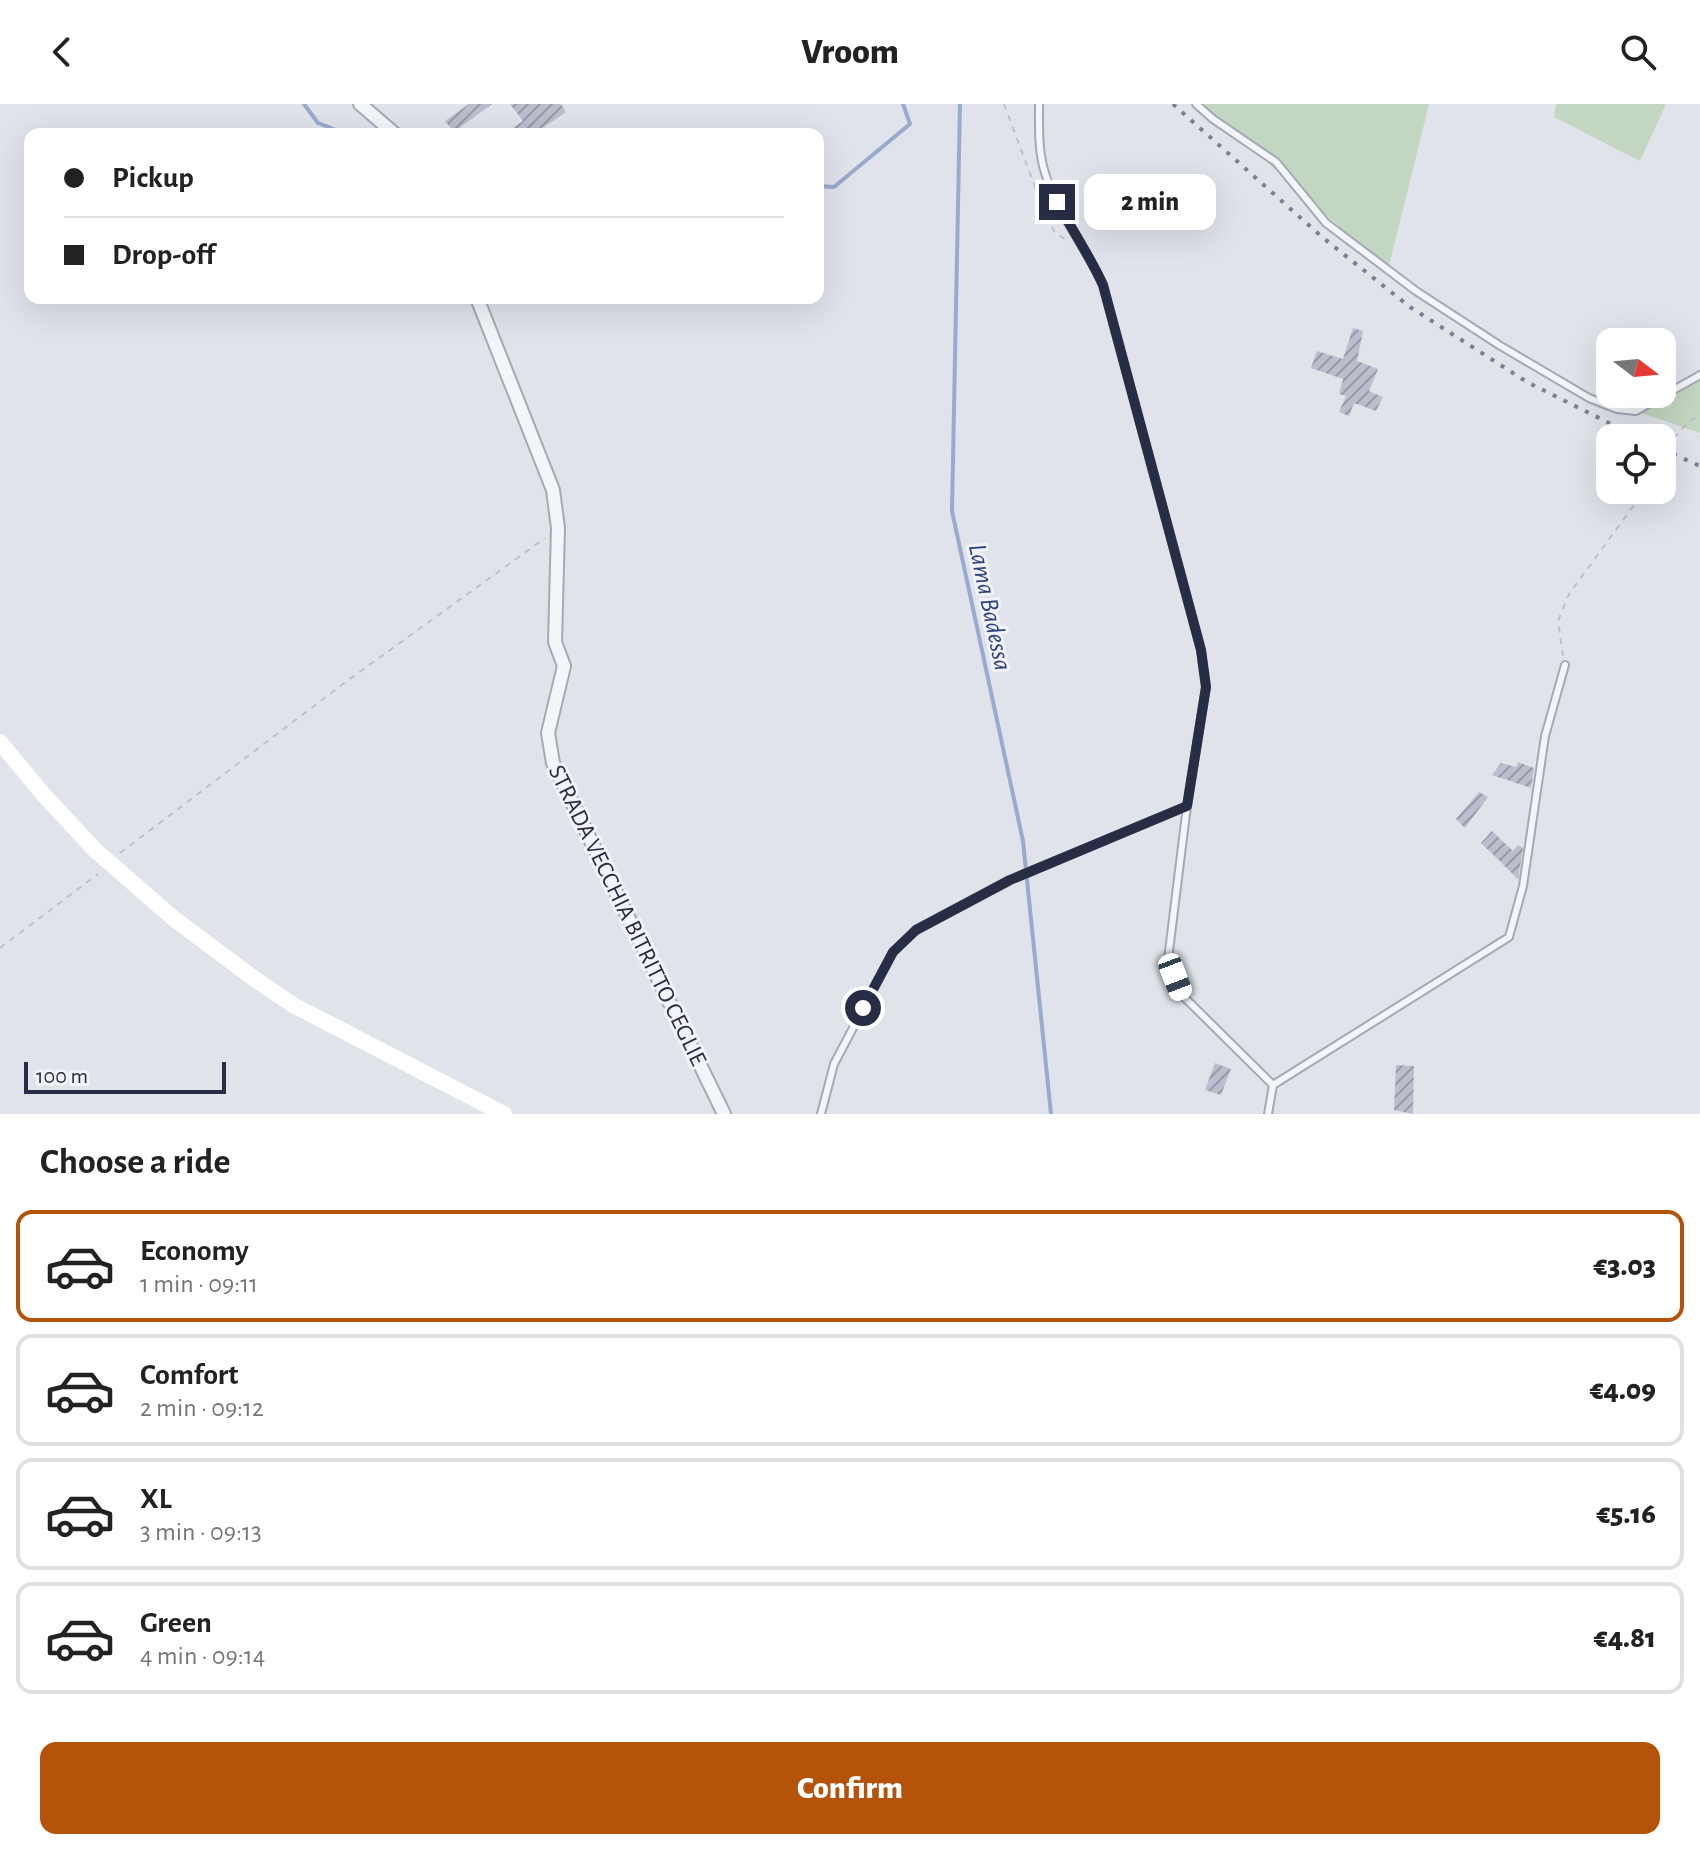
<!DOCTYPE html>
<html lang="en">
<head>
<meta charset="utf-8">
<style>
	body { margin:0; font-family:"Alegreya Sans",sans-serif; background:#f2f2f2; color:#222; height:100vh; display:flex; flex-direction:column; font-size:30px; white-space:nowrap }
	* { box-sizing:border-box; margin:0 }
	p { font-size:26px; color:#767676 }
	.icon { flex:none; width:44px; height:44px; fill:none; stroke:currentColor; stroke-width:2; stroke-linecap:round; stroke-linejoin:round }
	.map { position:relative; height:1010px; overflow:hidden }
	.panel { display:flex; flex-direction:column; background:#fff; flex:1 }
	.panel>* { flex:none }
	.banner { position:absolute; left:24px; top:24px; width:800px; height:176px; border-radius:16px; box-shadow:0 8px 32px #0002; display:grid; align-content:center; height:176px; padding:0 40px; background:#fff }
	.needle { width:52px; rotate:106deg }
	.controls { position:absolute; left:1596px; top:224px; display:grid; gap:16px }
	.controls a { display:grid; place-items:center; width:80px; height:80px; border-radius:16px; background:#fff; box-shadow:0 8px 32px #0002; font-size:40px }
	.scale { position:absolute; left:24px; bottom:20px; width:202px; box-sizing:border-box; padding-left:8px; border:4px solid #272d45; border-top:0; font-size:22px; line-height:28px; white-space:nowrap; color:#272d45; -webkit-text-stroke:6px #f1f3f8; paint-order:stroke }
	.end { position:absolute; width:36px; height:36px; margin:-18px; border:10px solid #272d45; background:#fff; box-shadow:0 0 0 4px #fff }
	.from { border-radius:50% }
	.bubble { position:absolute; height:56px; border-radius:16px; background:#fff; box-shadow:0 8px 32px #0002; font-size:26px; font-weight:800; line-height:56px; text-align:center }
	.car { position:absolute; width:24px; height:48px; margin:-24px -12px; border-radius:10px; box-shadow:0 0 6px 2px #0007; background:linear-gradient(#fff 24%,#345 0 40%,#fff 0 76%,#345 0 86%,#fff 0) }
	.banner b { display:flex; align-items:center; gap:28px; height:76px; font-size:30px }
	.banner b+b { border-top:2px solid #e0e0e0 }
	.banner i { width:20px; height:20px; background:#222 }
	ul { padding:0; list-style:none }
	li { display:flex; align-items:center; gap:24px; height:112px; margin:0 16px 12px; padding:0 24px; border:4px solid #e0e0e0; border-radius:16px }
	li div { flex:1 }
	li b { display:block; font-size:30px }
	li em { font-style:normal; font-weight:800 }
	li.active { border-color:#b45309 }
	li>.icon { width:72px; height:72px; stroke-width:1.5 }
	h2 { padding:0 40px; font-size:36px; line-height:96px }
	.button { display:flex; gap:16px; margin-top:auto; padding:16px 40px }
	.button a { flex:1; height:92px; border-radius:16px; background:#b45309; color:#fff; font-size:32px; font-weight:800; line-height:92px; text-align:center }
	header { display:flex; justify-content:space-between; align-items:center; height:104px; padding:0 40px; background:#fff; font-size:36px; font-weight:800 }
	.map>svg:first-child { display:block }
	.grass { fill:#c3d6c1 }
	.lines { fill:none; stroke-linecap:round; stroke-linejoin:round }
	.stream { stroke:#98aacf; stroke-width:4 }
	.building { fill:url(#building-hatch) }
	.lane-casing { stroke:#a5a9b6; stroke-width:10 }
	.street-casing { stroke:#a5a9b6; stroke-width:16 }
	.path { stroke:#bfc1ca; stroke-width:2; stroke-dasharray:6 6; stroke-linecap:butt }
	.lane { stroke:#f4f5f9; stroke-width:6 }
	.street { stroke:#f4f5f9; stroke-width:12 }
	.secondary { stroke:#fff; stroke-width:16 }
	.rail { stroke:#797f97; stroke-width:4; stroke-dasharray:4 8; stroke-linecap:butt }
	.path-bridge { stroke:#bfc1ca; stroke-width:2; stroke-dasharray:6 6; stroke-linecap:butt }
	.route { stroke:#272d45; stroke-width:10 }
	.labels { text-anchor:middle; stroke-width:6; stroke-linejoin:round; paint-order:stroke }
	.street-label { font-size:24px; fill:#272d45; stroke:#f1f3f8 }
	.water-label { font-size:26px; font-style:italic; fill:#2d437e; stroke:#f1f3f8 }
</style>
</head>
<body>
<header><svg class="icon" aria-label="back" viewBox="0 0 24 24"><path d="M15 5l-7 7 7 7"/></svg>Vroom<svg class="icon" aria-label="search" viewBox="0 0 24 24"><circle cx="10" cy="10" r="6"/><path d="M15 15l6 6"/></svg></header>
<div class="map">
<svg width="1700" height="1010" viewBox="0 0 1700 1010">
	<defs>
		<pattern id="building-hatch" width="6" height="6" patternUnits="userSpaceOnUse" patternTransform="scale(2)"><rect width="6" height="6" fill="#bbbecc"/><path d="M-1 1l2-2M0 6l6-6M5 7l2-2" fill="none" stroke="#989ba7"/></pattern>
	</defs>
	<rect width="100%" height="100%" fill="#e1e3eb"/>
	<g class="grass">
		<path d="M1202,0H1429L1388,166Z"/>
		<path d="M1556,0H1666L1640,57L1554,13Z"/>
		<path d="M1700,271V329L1636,307Z"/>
	</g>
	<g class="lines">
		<g class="stream">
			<path d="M304,0L318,19L346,30"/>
			<path d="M960,0L952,407L1023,737L1051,1010"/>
			<path d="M818,82L834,83L910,20L903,0"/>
		</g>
	</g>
	<g class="building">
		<path d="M469,0H492L454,28L445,17Z"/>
		<path d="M510,0H561L566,8L534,30H504L523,17Z"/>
		<path d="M1353,224L1363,227L1357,257L1378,265L1369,287L1383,293L1376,307L1354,299L1349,312L1339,308L1346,292L1339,290L1343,275L1311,264L1317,247L1343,255Z"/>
		<path d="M1518,658L1534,664L1531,684L1492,671L1501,659L1516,663Z"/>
		<path d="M1479,688L1488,693L1465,724L1456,715Z"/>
		<path d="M1492,727L1513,747L1518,741L1523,744L1518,775L1481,739Z"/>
		<path d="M1215,959L1231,965L1221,991L1205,986Z"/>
		<path d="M1396,961L1414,962L1413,1010L1394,1006Z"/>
	</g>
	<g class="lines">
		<g class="lane-casing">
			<g id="lane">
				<path d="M1039,0C1039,22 1038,48 1045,69C1058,110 1085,142 1103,181L1201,546L1206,583L1187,702L1168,855L1181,890L1273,981"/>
				<path d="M1196,0L1213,15L1276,58L1326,119L1416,187L1499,241L1589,294L1617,305L1636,307L1700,271"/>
				<path d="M821,1010L834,960L893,848L916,826L1010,776L1187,702"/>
				<path d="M1268,1010L1273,981L1509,833L1523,782L1545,632L1565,561"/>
			</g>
		</g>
		<g class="street-casing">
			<g id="street">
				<path d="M360,0L395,30"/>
				<path d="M477,194L553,386L558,424L555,538L564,562L548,629L553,659L724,1010"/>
			</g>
		</g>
		<g class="path">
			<path d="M1004,0L1044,107L1055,129L1068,137"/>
			<path d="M1674,334L1688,318L1700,311"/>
			<path d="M1662,360V359"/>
			<path d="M1563,552L1558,517L1569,490L1645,386"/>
			<path d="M120,749L343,580L545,434"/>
			<path d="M0,844L98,770"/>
		</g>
		<use href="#lane" class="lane"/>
		<use href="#street" class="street"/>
		<path class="secondary" d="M0,638L42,689L95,746L173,814L256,876L293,901L504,1010"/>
		<g class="rail">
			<path d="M1173,0L1322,133L1410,203L1527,278L1639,334"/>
			<path d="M1662,345L1700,362"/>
		</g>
		<path class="path-bridge" d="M1662,359L1674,334"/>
	</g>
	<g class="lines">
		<path class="route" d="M863,904L893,848L916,826L1010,776L1187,702L1206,583L1201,546L1103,181C1090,152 1072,126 1057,98"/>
	</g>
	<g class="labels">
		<g class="street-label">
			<text transform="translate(628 811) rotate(64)" y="8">STRADA VECCHIA BITRITTO CEGLIE</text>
		</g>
		<g class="water-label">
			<text transform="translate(991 503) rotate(78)" y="9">Lama Badessa</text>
		</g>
	</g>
</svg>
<div class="controls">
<a><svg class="needle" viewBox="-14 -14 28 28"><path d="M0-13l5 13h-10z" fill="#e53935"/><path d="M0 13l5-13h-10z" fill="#767676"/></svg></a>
<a><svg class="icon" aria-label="locate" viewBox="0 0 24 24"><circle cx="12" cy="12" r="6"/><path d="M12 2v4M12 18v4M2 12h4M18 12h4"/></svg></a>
</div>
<div class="scale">100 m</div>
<i class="end from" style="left:863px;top:904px"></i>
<i class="end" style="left:1057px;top:98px"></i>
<div class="bubble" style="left:1084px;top:70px;width:132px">2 min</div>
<i class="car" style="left:1175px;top:873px;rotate:159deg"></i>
<div class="banner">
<b><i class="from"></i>Pickup</b>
<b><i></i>Drop-off</b>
</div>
</div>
<section class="panel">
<h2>Choose a ride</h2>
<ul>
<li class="active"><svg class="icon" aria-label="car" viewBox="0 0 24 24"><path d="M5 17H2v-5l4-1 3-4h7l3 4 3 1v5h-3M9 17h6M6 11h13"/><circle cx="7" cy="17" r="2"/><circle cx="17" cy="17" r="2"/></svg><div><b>Economy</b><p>1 min · 09:11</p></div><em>€3.03</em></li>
<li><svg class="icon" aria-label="car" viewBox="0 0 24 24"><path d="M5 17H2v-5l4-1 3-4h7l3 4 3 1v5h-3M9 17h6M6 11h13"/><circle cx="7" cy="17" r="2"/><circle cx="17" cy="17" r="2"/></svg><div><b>Comfort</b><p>2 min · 09:12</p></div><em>€4.09</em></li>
<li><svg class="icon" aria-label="car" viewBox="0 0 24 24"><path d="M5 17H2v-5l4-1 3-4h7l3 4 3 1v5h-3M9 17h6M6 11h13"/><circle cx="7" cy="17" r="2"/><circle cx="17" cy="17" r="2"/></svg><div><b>XL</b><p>3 min · 09:13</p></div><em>€5.16</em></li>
<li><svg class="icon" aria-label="car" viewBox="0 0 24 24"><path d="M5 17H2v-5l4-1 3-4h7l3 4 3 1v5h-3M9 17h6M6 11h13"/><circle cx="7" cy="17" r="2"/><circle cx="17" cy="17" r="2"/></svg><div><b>Green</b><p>4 min · 09:14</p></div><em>€4.81</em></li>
</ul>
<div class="button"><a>Confirm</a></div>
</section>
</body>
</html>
